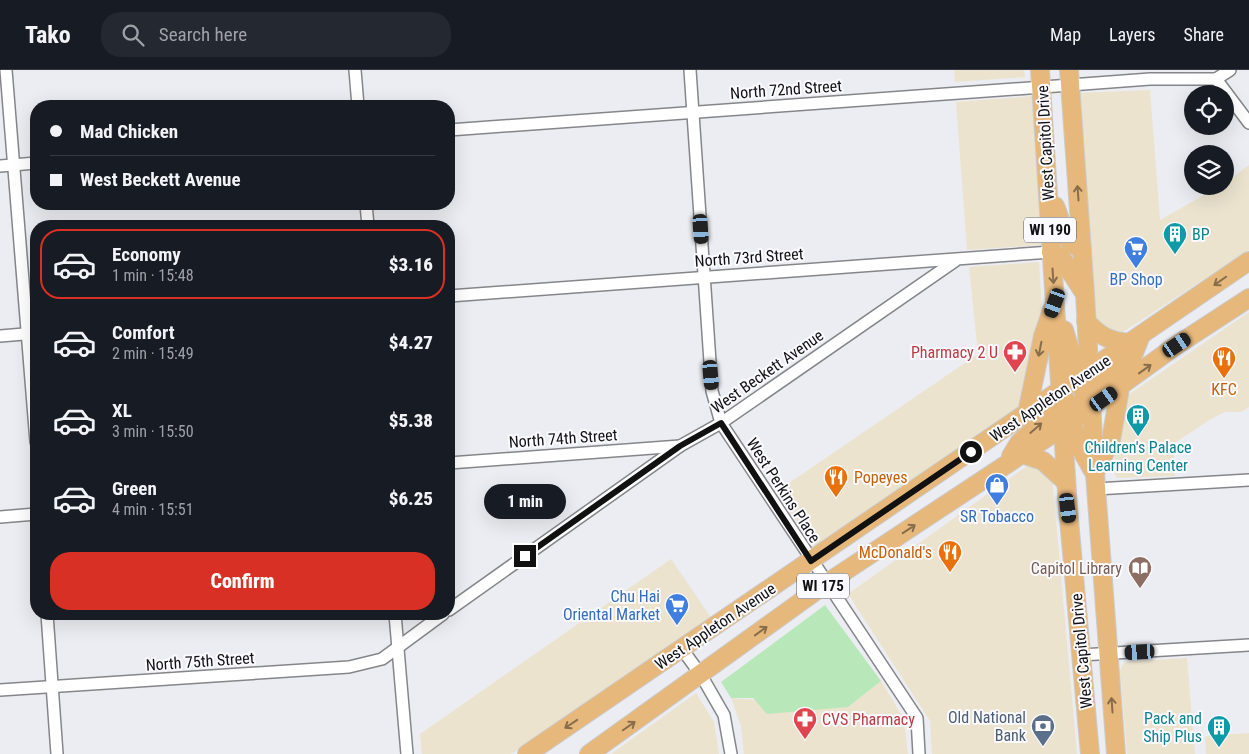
<!DOCTYPE html>
<html lang="en">
<head>
<meta charset="utf-8">
<style>
	body { margin:0; font-family:"Roboto Condensed",sans-serif; background:#242831; color:#f1f3f6; height:100vh; display:flex; flex-direction:column; font-size:19px; white-space:nowrap }
	* { box-sizing:border-box; margin:0 }
	p { font-size:16px; color:#9ea1a6 }
	.icon { flex:none; width:28px; height:28px; fill:none; stroke:currentColor; stroke-width:2; stroke-linecap:round; stroke-linejoin:round }
	.map { position:relative; flex:1; overflow:hidden }
	.panel { position:absolute; left:30px; top:150px; width:425px; height:400px; display:flex; flex-direction:column; background:#171b24; border-radius:20px; box-shadow:0 5px 20px #0002 }
	.panel>* { flex:none }
	.banner { position:absolute; left:30px; top:30px; width:425px; height:110px; border-radius:20px; box-shadow:0 5px 20px #0002; display:grid; align-content:center; height:110px; padding:0 20px; background:#171b24 }
	.tools { position:absolute; left:1184px; top:15px; display:grid; gap:10px }
	.tools a { display:grid; place-items:center; width:50px; height:50px; border-radius:50%; background:#171b24; box-shadow:0 5px 20px #0002; font-size:25px }
	.end { position:absolute; width:22px; height:22px; margin:-11px; border:6px solid #111112; background:#fff; box-shadow:0 0 0 2px #fff }
	.from { border-radius:50% }
	.bubble { position:absolute; height:35px; border-radius:18px; background:#171b24; box-shadow:0 5px 20px #0002; font-size:16px; font-weight:800; line-height:35px; text-align:center }
	.car { position:absolute; width:15px; height:30px; margin:-15px -8px; border-radius:6px; box-shadow:0 0 4px 1px #0007; background:linear-gradient(#222 24%,#8ab4d8 0 40%,#222 0 76%,#8ab4d8 0 86%,#222 0) }
	.banner b { display:flex; align-items:center; gap:18px; height:48px; font-size:19px }
	.banner b+b { border-top:1px solid #363941 }
	.banner i { width:12px; height:12px; background:#f1f3f6 }
	ul { padding:9px 0 0; list-style:none }
	li { display:flex; align-items:center; gap:15px; height:70px; margin:0 10px 8px; padding:0 10px; border:2px solid transparent; border-radius:20px }
	li div { flex:1 }
	li b { display:block; font-size:19px }
	li em { font-style:normal; font-weight:800 }
	li.selected { border-color:#d93025 }
	li>.icon { width:45px; height:45px; stroke-width:1.5 }
	.cta { display:flex; gap:10px; margin-top:auto; padding:10px 20px }
	.cta a { flex:1; height:58px; border-radius:20px; background:#d93025; color:#fff; font-size:20px; font-weight:800; line-height:58px; text-align:center }
	header { display:flex; align-items:center; gap:30px; box-sizing:border-box; height:70px; padding:0 25px; background:#171b24; border-bottom:1px solid #363941 }
	header strong { font-size:24px }
	nav { display:flex; gap:28px; margin-inline-start:auto; font-size:18px }
	.search { width:350px; height:45px; background:#242831; display:flex; align-items:center; gap:12px; box-sizing:border-box; padding:0 18px; border-radius:20px; color:#9ea1a6; font-size:19px }
	.map>svg:first-child { display:block }
	.commercial { fill:#ebe3ce }
	.green { fill:#b8e8b9 }
	.lines { fill:none; stroke-linecap:round; stroke-linejoin:round }
	.street-casing { stroke:#85868a; stroke-width:14 }
	.primary-casing { stroke:#cbcbcb; stroke-width:20 }
	.street { stroke:#fff; stroke-width:11 }
	.primary { stroke:#e7b87c; stroke-width:18 }
	.oneway { stroke:#876d4c }
	.route { stroke:#111112; stroke-width:6 }
	.labels { text-anchor:middle; stroke-width:4; stroke-linejoin:round; paint-order:stroke }
	.shield { fill:#fafaff; stroke:#575759; stroke-width:1 }
	.shield-label { font-size:15px; font-weight:bold; fill:#111112 }
	.street-label { font-size:16px; fill:#111112; stroke:#fafaff }
	.culture-label { font-size:16px; fill:#0d838f; stroke:#fafaff; text-anchor:start }
	.shop-label { font-size:16px; fill:#366cbe; stroke:#fafaff }
	.health-label { font-size:16px; fill:#be3a42; stroke:#fafaff; text-anchor:end }
	.food-label { font-size:16px; fill:#c56008; stroke:#fafaff }
	.education-label { font-size:16px; fill:#785e54; stroke:#fafaff; text-anchor:end }
	.service-label { font-size:16px; fill:#4e5e75; stroke:#fafaff; text-anchor:end }
</style>
</head>
<body>
<header>
<strong>Tako</strong>
<div class="search"><svg class="icon" aria-label="search" viewBox="0 0 24 24"><circle cx="10" cy="10" r="6"/><path d="M15 15l6 6"/></svg>Search here</div>
<nav><a>Map</a><a>Layers</a><a>Share</a></nav>
</header>
<div class="map">
<svg width="1249" height="684" viewBox="0 0 1249 684">
	<rect width="100%" height="100%" fill="#ecedf2"/>
	<g class="commercial">
		<path d="M954,0H1024L1025,7L955,12Z"/>
		<path d="M1150,20L1160,150L1220,116H1225V113L1249,95V180L1123,262L1100,256L1093,249L1078,23Z"/>
		<path d="M1034,26L1042,175L967,180L956,32Z"/>
		<path d="M1039,192L1042,243L1025,332L815,477L776,422L978,284L969,197Z"/>
		<path d="M1249,242V337L1241,342H1225L1211,349L1173,374L1175,406L1117,408L1113,401L1120,334L1125,327Z"/>
		<path d="M1031,393L1052,406L1077,684H932L930,651L848,524Z"/>
		<path d="M671,489L712,549L573,646L511,684H422L420,664Z"/>
		<path d="M1187,588L1195,684H1127L1120,601L1122,596L1125,592Z"/>
		<path d="M881,611L904,649L908,684H744L741,656L731,628L848,637Z"/>
		<path d="M696,623L714,652L719,684H611Z"/>
		<path d="M1249,663V684H1206L1205,668L1207,666Z"/>
	</g>
	<path class="green" d="M825,535L881,611L848,637L767,644L753,628H731L721,612Z"/>
	<g class="lines">
		<g class="street-casing">
			<g id="street">
				<path d="M6,0L36,372"/>
				<path d="M355,0L358,36"/>
				<path d="M690,0L712,321L721,353L917,648L919,684"/>
				<path d="M1216,9L1249,53"/>
				<path d="M1216,9L1230,0"/>
				<path d="M449,60L1070,15L1150,9H1216"/>
				<path d="M0,96L36,93"/>
				<path d="M366,134L368,156"/>
				<path d="M449,226C649,211 850,197 1051,182"/>
				<path d="M0,266L36,263"/>
				<path d="M449,393L680,376"/>
				<path d="M1096,419L1249,410"/>
				<path d="M0,447L36,444"/>
				<path d="M449,540L680,376L721,353L955,191"/>
				<path d="M47,544L57,684"/>
				<path d="M395,544L407,684"/>
				<path d="M682,579L701,605L724,645L731,684"/>
				<path d="M1081,585L1249,575"/>
				<path d="M0,620L349,597L382,589L443,544"/>
			</g>
		</g>
		<g class="primary-casing">
			<g id="primary">
				<path d="M1040,0L1068,438L1090,684"/>
				<path d="M1069,0L1085,224L1095,404L1116,684"/>
				<path d="M1055,136C1064,155 1059,170 1082,179"/>
				<path d="M1051,182L1061,187L1083,221"/>
				<path d="M1086,251C1100,267 1110,271 1130,273"/>
				<path d="M1064,260L1082,319"/>
				<path d="M1083,329L1132,288L1141,265"/>
				<path d="M1069,340L1078,374L1093,401"/>
				<path d="M1027,343L1043,266L1052,240"/>
				<path d="M1022,384L1043,391L1066,412"/>
				<path d="M1011,386L1019,373L1066,330"/>
				<path d="M1096,401L1111,370L1120,318"/>
				<path d="M527,684L1249,191"/>
				<path d="M589,684L827,513L1063,357L1177,275L1249,228"/>
			</g>
		</g>
		<use href="#street" class="street"/>
		<use href="#primary" class="primary"/>
	</g>
	<defs><path id="oneway-shaft" d="M-6 0H5M1.5-3L5.5 0L1.5 3" fill="none" stroke-width="1.6" stroke-linecap="round" stroke-linejoin="round" transform="scale(1.25)"/></defs>
	<g class="oneway">
		<use href="#oneway-shaft" transform="translate(1078 123) rotate(-94)"/>
		<use href="#oneway-shaft" transform="translate(1053 206) rotate(86)"/>
		<use href="#oneway-shaft" transform="translate(1220 211) rotate(145)"/>
		<use href="#oneway-shaft" transform="translate(1040 279) rotate(101)"/>
		<use href="#oneway-shaft" transform="translate(1145 299) rotate(-36)"/>
		<use href="#oneway-shaft" transform="translate(1036 358) rotate(-41)"/>
		<use href="#oneway-shaft" transform="translate(909 459) rotate(-33)"/>
		<use href="#oneway-shaft" transform="translate(761 561) rotate(-36)"/>
		<use href="#oneway-shaft" transform="translate(1112 635) rotate(-94)"/>
		<use href="#oneway-shaft" transform="translate(571 654) rotate(146)"/>
		<use href="#oneway-shaft" transform="translate(629 656) rotate(-35)"/>
	</g>
	<g class="lines">
		<path class="route" d="M525,486L680,376L721,353L811,491L971,382"/>
	</g>
	<defs>
		<g id="building-pin" transform="scale(1.25)"><path d="M0 17L-7.5 6A9.5 9.5 0 1 1 7.5 6Z" fill="#0f9aa8" stroke="#fafaff"/><path d="M-4-6H4V6H1V3H-1V6H-4ZM-2.5-4.3h1.7v1.8h-1.7ZM.8-4.3h1.7v1.8H.8ZM-2.5-1h1.7V.8h-1.7ZM.8-1h1.7V.8H.8Z" fill="#fff"/></g>
		<g id="supermarket-pin" transform="scale(1.25)"><path d="M0 17L-7.5 6A9.5 9.5 0 1 1 7.5 6Z" fill="#3f7fe0" stroke="#fafaff"/><path d="M-6-5.5h2.5l.6 2H6L4.5 2H-2.5L-4.4-4H-6ZM-1.5 3.2a1.3 1.3 0 1 0 .1 0ZM3 3.2a1.3 1.3 0 1 0 .1 0Z" fill="#fff"/></g>
		<g id="pharmacy-pin" transform="scale(1.25)"><path d="M0 17L-7.5 6A9.5 9.5 0 1 1 7.5 6Z" fill="#e0444e" stroke="#fafaff"/><path d="M-2-6h4v4h4v4h-4v4h-4v-4h-4v-4h4Z" fill="#fff"/></g>
		<g id="restaurant-pin" transform="scale(1.25)"><path d="M0 17L-7.5 6A9.5 9.5 0 1 1 7.5 6Z" fill="#e8710a" stroke="#fafaff"/><path d="M-5-6h1v4h1v-4h1v4h1v-4h1v5L-1.5 .5V6h-2V.5L-5-1ZM5-6V6H3V1.5H1.5Q1.5-4 5-6Z" fill="#fff"/></g>
		<g id="shop-pin" transform="scale(1.25)"><path d="M0 17L-7.5 6A9.5 9.5 0 1 1 7.5 6Z" fill="#3f7fe0" stroke="#fafaff"/><path d="M-5-2.5h2.3a2.7 3.5 0 0 1 5.4 0H5L5.5 6h-11ZM-1.5-2.5h3a1.5 2.3 0 0 0-3 0Z" fill="#fff"/></g>
		<g id="library-pin" transform="scale(1.25)"><path d="M0 17L-7.5 6A9.5 9.5 0 1 1 7.5 6Z" fill="#8d6e63" stroke="#fafaff"/><path d="M-6-4Q-3-5.5-.7-3.5V5Q-3 3-6 4ZM6-4Q3-5.5 .7-3.5V5Q3 3 6 4Z" fill="#fff"/></g>
		<g id="bank-pin" transform="scale(1.25)"><path d="M0 17L-7.5 6A9.5 9.5 0 1 1 7.5 6Z" fill="#5c6f8a" stroke="#fafaff"/><path d="M-6-4H6V4H-6ZM0-2.3a2.3 2.3 0 1 0 0 4.6a2.3 2.3 0 1 0 0-4.6Z" fill="#fff"/></g>
	</defs>
	<g fill-rule="evenodd">
		<use href="#building-pin" x="1175" y="164"/>
		<use href="#supermarket-pin" x="1136" y="178"/>
		<use href="#pharmacy-pin" x="1015" y="282"/>
		<use href="#restaurant-pin" x="1224" y="288"/>
		<use href="#building-pin" x="1138" y="346"/>
		<use href="#restaurant-pin" x="836" y="407"/>
		<use href="#shop-pin" x="997" y="415"/>
		<use href="#restaurant-pin" x="950" y="482"/>
		<use href="#library-pin" x="1140" y="498"/>
		<use href="#supermarket-pin" x="677" y="535"/>
		<use href="#pharmacy-pin" x="805" y="649"/>
		<use href="#bank-pin" x="1043" y="656"/>
		<use href="#building-pin" x="1219" y="657"/>
	</g>
	<g class="labels">
		<g class="shield">
			<rect x="1024" y="147.5" width="52" height="25" rx="4"/>
			<rect x="797" y="503.5" width="52" height="25" rx="4"/>
		</g>
		<g class="shield-label">
			<text x="1050" y="165">WI 190</text>
			<text x="823" y="521">WI 175</text>
		</g>
		<g class="street-label">
			<text transform="translate(786 19) rotate(-4)" y="6">North 72nd Street</text>
			<text transform="translate(1045 73) rotate(-93)" y="6">West Capitol Drive</text>
			<text transform="translate(749 187) rotate(-4)" y="6">North 73rd Street</text>
			<text transform="translate(767 301) rotate(-35)" y="6">West Beckett Avenue</text>
			<text transform="translate(1050 328) rotate(-34)" y="6">West Appleton Avenue</text>
			<text transform="translate(563 368) rotate(-4)" y="6">North 74th Street</text>
			<text transform="translate(784 420) rotate(57)" y="6">West Perkins Place</text>
			<text transform="translate(715 556) rotate(-34)" y="6">West Appleton Avenue</text>
			<text transform="translate(1081 581) rotate(-95)" y="6">West Capitol Drive</text>
			<text transform="translate(200 591) rotate(-4)" y="6">North 75th Street</text>
		</g>
		<g class="culture-label">
			<text x="1192" y="170">BP</text>
			<text x="1138" y="383" text-anchor="middle">Children's Palace<tspan x="1138" dy="18">Learning Center</tspan></text>
			<text x="1202" y="654" text-anchor="end">Pack and<tspan x="1202" dy="18">Ship Plus</tspan></text>
		</g>
		<g class="shop-label">
			<text x="1136" y="215">BP Shop</text>
			<text x="997" y="452">SR Tobacco</text>
			<text x="660" y="532" text-anchor="end">Chu Hai<tspan x="660" dy="18">Oriental Market</tspan></text>
		</g>
		<g class="health-label">
			<text x="998" y="288">Pharmacy 2 U</text>
			<text x="822" y="655" text-anchor="start">CVS Pharmacy</text>
		</g>
		<g class="food-label">
			<text x="1224" y="325">KFC</text>
			<text x="854" y="413" text-anchor="start">Popeyes</text>
			<text x="932" y="488" text-anchor="end">McDonald's</text>
		</g>
		<g class="education-label">
			<text x="1122" y="504">Capitol Library</text>
		</g>
		<g class="service-label">
			<text x="1026" y="653">Old National<tspan x="1026" dy="18">Bank</tspan></text>
		</g>
	</g>
</svg>
<div class="tools">
<a><svg class="icon" aria-label="locate" viewBox="0 0 24 24"><circle cx="12" cy="12" r="6"/><path d="M12 2v4M12 18v4M2 12h4M18 12h4"/></svg></a>
<a><svg class="icon" aria-label="layers" viewBox="0 0 24 24"><path d="M12 4l9 5-9 5-9-5zM3 14l9 5 9-5"/></svg></a>
</div>
<i class="end from" style="left:971px;top:382px"></i>
<i class="end" style="left:525px;top:486px"></i>
<div class="bubble" style="left:484px;top:414px;width:82px">1 min</div>
<i class="car" style="left:701px;top:159px;rotate:176deg"></i>
<i class="car" style="left:1055px;top:233px;rotate:200deg"></i>
<i class="car" style="left:1177px;top:275px;rotate:56deg"></i>
<i class="car" style="left:711px;top:305px;rotate:175deg"></i>
<i class="car" style="left:1104px;top:329px;rotate:55deg"></i>
<i class="car" style="left:1068px;top:438px;rotate:173deg"></i>
<i class="car" style="left:1140px;top:582px;rotate:267deg"></i>
<div class="banner">
<b><i class="from"></i>Mad Chicken</b>
<b><i></i>West Beckett Avenue</b>
</div>
<section class="panel">
<ul>
<li class="selected"><svg class="icon" aria-label="car" viewBox="0 0 24 24"><path d="M5 17H2v-5l4-1 3-4h7l3 4 3 1v5h-3M9 17h6M6 11h13"/><circle cx="7" cy="17" r="2"/><circle cx="17" cy="17" r="2"/></svg><div><b>Economy</b><p>1 min · 15:48</p></div><em>$3.16</em></li>
<li><svg class="icon" aria-label="car" viewBox="0 0 24 24"><path d="M5 17H2v-5l4-1 3-4h7l3 4 3 1v5h-3M9 17h6M6 11h13"/><circle cx="7" cy="17" r="2"/><circle cx="17" cy="17" r="2"/></svg><div><b>Comfort</b><p>2 min · 15:49</p></div><em>$4.27</em></li>
<li><svg class="icon" aria-label="car" viewBox="0 0 24 24"><path d="M5 17H2v-5l4-1 3-4h7l3 4 3 1v5h-3M9 17h6M6 11h13"/><circle cx="7" cy="17" r="2"/><circle cx="17" cy="17" r="2"/></svg><div><b>XL</b><p>3 min · 15:50</p></div><em>$5.38</em></li>
<li><svg class="icon" aria-label="car" viewBox="0 0 24 24"><path d="M5 17H2v-5l4-1 3-4h7l3 4 3 1v5h-3M9 17h6M6 11h13"/><circle cx="7" cy="17" r="2"/><circle cx="17" cy="17" r="2"/></svg><div><b>Green</b><p>4 min · 15:51</p></div><em>$6.25</em></li>
</ul>
<div class="cta"><a>Confirm</a></div>
</section>
</div>
</body>
</html>
